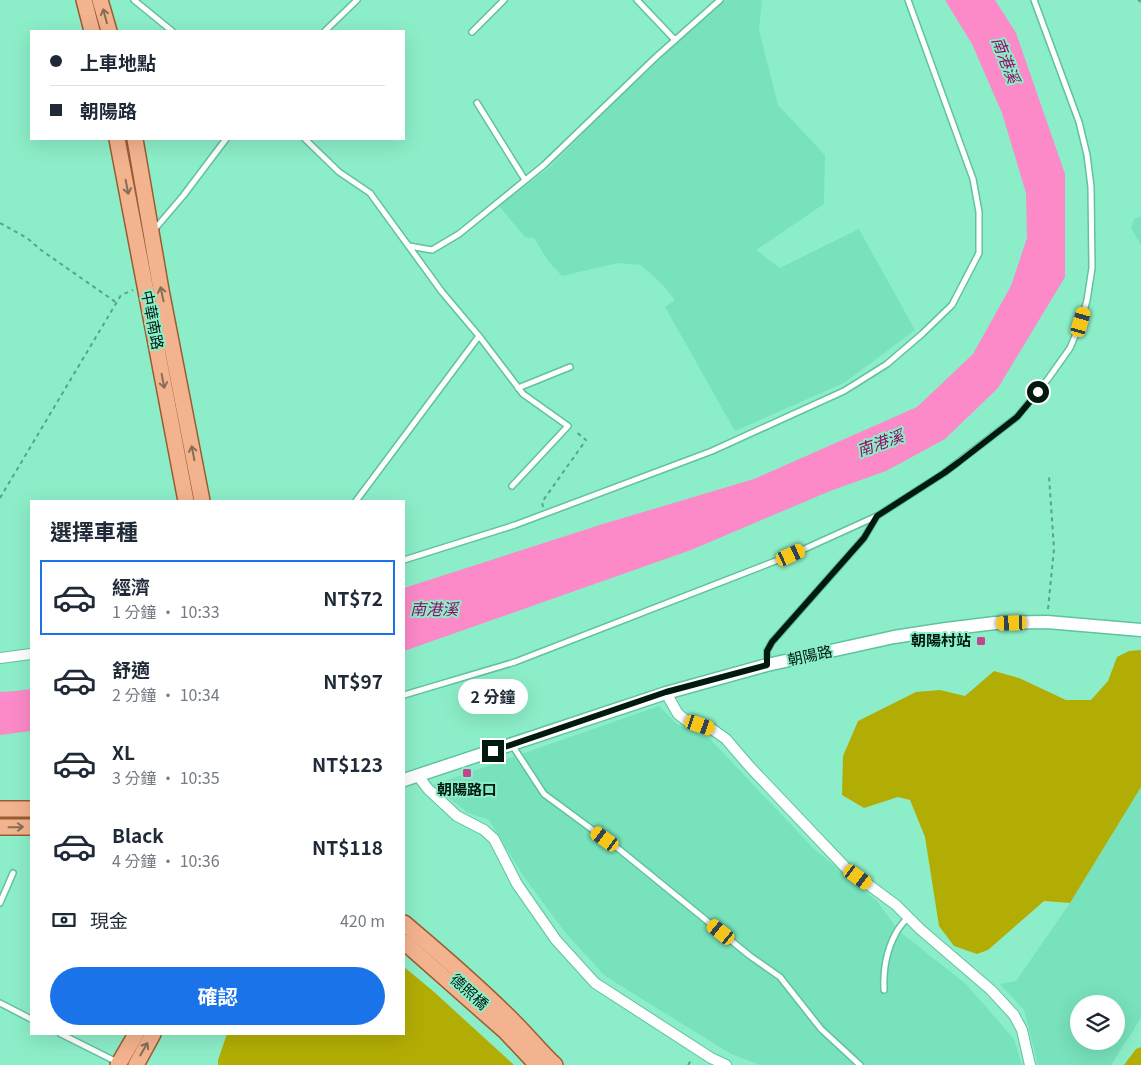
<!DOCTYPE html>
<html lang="zh-TW">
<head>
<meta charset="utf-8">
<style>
	body { margin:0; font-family:Georgia,"Noto Sans TC",serif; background:#f2f2f3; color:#1f2937; height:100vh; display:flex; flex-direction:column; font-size:19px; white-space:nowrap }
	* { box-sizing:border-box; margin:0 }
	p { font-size:16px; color:#747a83 }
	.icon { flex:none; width:28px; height:28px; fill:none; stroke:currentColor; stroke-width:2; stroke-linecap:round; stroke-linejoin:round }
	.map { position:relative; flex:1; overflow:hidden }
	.side { position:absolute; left:30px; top:500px; width:375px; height:535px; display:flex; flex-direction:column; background:#fff; border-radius:0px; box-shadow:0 5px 20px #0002 }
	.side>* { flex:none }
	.banner { position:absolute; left:30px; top:30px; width:375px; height:110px; border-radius:0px; box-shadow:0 5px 20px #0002; display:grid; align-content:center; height:110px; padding:0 20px; background:#fff }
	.buttons { position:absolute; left:1070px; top:995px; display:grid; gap:10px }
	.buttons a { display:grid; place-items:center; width:55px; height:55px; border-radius:50%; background:#fff; box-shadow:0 5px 20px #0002; font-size:25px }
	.end { position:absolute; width:22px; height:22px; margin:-11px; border:6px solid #001a10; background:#fff; box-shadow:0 0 0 2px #fff }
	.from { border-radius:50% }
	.bubble { position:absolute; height:35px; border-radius:18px; background:#fff; box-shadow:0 5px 20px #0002; font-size:16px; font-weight:700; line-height:35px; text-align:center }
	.car { position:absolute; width:15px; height:30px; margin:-15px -8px; border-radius:6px; box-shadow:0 0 4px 1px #0007; background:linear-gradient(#f5c518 24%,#345 0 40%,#f5c518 0 76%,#345 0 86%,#f5c518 0) }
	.banner b { display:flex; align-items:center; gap:18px; height:48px; font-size:19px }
	.banner b+b { border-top:1px solid #e0e1e3 }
	.banner i { width:12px; height:12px; background:#1f2937 }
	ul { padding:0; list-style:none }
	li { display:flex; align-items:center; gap:15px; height:75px; margin:0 10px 8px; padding:0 10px; border:2px solid transparent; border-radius:0px }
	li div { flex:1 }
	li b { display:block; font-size:19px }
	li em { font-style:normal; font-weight:700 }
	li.on { border-color:#1a73e8 }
	li>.icon { width:45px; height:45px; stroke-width:1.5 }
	h2 { padding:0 20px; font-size:22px; line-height:60px }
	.pay { display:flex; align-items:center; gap:12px; height:55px; padding:0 20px; font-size:19px }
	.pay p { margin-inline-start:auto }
	.button { display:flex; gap:10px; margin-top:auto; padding:10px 20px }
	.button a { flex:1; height:58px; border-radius:30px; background:#1a73e8; color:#fff; font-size:20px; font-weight:700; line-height:58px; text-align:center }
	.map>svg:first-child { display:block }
	.built { fill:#77e2bb; fill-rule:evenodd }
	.forest { fill:#b2ad05 }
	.water { fill:#fc89c8 }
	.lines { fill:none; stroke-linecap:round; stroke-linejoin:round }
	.service-casing { stroke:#60c29f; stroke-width:8 }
	.minor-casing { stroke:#60c29f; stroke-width:12 }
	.tertiary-casing { stroke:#60c29f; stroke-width:15 }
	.primary-casing { stroke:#9a5d32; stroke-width:18 }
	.path { stroke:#5aa387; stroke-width:2; stroke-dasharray:4 4; stroke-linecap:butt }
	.service { stroke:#fff; stroke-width:5 }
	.minor { stroke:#fff; stroke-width:10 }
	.tertiary { stroke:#fff; stroke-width:12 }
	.primary { stroke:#f4b38f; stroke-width:15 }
	.oneway { stroke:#866e56 }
	.route { stroke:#001a10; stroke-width:6 }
	.poi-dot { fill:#c3448f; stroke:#8ceec8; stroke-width:2 }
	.labels { text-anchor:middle; stroke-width:4; stroke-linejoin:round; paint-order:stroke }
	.street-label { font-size:15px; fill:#001a10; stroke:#8ceec8 }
	.poi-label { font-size:15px; font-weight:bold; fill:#001a10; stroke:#8ceec8; text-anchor:end }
	.water-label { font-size:16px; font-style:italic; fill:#980969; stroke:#8ceec8 }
</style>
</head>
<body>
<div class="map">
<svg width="1141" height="1065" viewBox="0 0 1141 1065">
	<rect width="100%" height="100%" fill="#8ceec8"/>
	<g class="built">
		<path d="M726,0H762L759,30L778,105L825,155L824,204L756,250L780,268L859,229L915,330L844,383L735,431L665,307L675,300L662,284L641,265L618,263L562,276L548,261L534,238L525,237L499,206L550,167L596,120L702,19H705Z"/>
		<path d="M1141,216V245L1131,228L1134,219Z"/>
		<path d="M659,706L677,724L710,739L812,847L877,901L899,931L966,984L1014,1039L1022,1065H760L731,1054L605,976L564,931L522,874L489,820L468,813L433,785Z"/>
		<path d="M1141,787V1018L1111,1065H1038L1024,1010L1000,984L1016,981L1070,903ZM1079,1004H1116V1041H1079Z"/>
	</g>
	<g class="forest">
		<path d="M1141,650V787L1070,903L1044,901L988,950L977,954L954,946L939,926L925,837L910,800L898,797L864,808L842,795L843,756L858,721L916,692L940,690L965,696L994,671L1019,678L1066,700H1091L1108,681L1117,657L1129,651Z"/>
		<path d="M404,967L433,991L514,1065H218V1060L227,1034H404Z"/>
		<path d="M1141,1047V1065H1124L1136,1049Z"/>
	</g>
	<g class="water">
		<path d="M945,0H995L1016,33L1065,174V277L998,388L945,439L886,471L830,491L691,550L404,651V588L603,524L754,479L917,407L973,354L1011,286L1027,238L1026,193L1002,113L972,44Z"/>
		<path d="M31,689V731L0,735V692L16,691Z"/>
	</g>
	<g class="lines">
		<g class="service-casing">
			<g id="service">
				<path d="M134,0L172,31"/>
				<path d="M637,0L675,40"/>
				<path d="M325,31L357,0"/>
				<path d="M472,32L504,0"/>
				<path d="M477,103L525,180"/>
				<path d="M305,139L339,172L370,193L442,292L479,336L356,501"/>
				<path d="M154,230L183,196L226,139"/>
				<path d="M409,246L432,250L459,234L544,165L656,57L720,0"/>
				<path d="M479,336L523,394L568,426L512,486"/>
				<path d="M518,388L570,367"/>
				<path d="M404,560L515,525L712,451L844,391L887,364L922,334L952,305L979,253V212L973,179L908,0"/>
				<path d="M767,665V651L772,642L864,538L877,516"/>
				<path d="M404,695L515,662L791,555L877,516L944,473L1017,417L1048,379L1070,348L1081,322L1087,300L1092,268L1091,187L1087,155L1079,122L1034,0"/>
				<path d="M512,745L544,794L620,850L750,956L780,977L821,1029L860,1065"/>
				<path d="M0,903L13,873"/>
				<path d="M884,990C883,969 886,951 896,933C899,927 904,922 908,917"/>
				<path d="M0,1003L31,1019"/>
				<path d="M61,1034L117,1062"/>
			</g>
		</g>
		<g class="minor-casing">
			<g id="minor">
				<path d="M0,658L31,654"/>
				<path d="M666,693L678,714L687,721L712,729L726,739L750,767L846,868L896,905L920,929L991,990L1014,1015L1022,1030L1030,1065"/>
				<path d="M418,776L428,789L457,816L484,830L494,839L517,884L556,940L595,983L711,1058L726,1065"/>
			</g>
		</g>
		<g class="tertiary-casing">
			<path id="tertiary" d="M404,780L666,693L767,665L894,637L946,629L995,623L1047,622L1141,630"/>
		</g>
		<g class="primary-casing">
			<g id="primary">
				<path d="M84,0L92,31"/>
				<path d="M100,0L109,31"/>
				<path d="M117,139L186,501"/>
				<path d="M135,139L161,290L202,501"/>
				<path d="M0,809H31"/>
				<path d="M0,827H31"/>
				<path d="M404,923C442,955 480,988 515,1023C529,1037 541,1052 555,1065"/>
				<path d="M404,942L506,1032L537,1065"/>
				<path d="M118,1065L136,1034"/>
				<path d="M136,1065L153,1034"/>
			</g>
		</g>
		<g class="path">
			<path d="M1138,0L1141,2"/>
			<path d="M0,223L27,238L41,250L117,303"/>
			<path d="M0,498L121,295L133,290"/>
			<path d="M543,507L542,502L586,440L575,431"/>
			<path d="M1048,609L1054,549L1049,476"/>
			<path d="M688,1065L692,1059"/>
		</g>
		<use href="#service" class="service"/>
		<use href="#minor" class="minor"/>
		<use href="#tertiary" class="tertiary"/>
		<use href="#primary" class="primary"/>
	</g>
	<defs><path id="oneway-shaft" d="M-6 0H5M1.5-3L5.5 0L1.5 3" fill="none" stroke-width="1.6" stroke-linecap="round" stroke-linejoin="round" transform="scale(1.25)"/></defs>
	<g class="oneway">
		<use href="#oneway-shaft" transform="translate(105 16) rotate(-105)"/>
		<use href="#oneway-shaft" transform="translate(127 187) rotate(79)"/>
		<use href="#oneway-shaft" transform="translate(162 294) rotate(-102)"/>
		<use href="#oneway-shaft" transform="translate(163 381) rotate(79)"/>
		<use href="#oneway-shaft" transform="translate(193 453) rotate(-101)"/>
		<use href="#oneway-shaft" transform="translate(16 827) rotate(-1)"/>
		<use href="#oneway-shaft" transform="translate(144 1049) rotate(-60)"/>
	</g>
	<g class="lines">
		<path class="route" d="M493,751L666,692L767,665V651L772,642L864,538L877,516L944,473L959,462L1017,417L1038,392"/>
	</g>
	<g class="poi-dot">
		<rect x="976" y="636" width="10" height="10" rx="2.5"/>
		<rect x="462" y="768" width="10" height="10" rx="2.5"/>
	</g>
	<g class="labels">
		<g class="street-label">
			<text transform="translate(152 320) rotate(79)" y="5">中華南路</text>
			<text transform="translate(810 656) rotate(-12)" y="5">朝陽路</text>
			<text transform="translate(469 992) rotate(42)" y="5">德照橋</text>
		</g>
		<g class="poi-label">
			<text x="971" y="646">朝陽村站</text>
			<text x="467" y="795" text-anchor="middle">朝陽路口</text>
		</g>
		<g class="water-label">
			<text transform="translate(1006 60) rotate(69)" y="6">南港溪</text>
			<text transform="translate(880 443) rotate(-20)" y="6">南港溪</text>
			<text x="434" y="615">南港溪</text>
		</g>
	</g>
</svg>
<div class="buttons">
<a><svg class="icon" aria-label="layers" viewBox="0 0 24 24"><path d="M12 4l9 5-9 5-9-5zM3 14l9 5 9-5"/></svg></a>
</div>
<i class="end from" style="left:1038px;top:392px"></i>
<i class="end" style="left:493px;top:751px"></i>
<div class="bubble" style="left:458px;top:679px;width:70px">2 分鐘</div>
<i class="car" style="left:1081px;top:322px;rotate:16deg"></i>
<i class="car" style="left:791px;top:555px;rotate:65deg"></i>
<i class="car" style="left:1012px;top:623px;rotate:268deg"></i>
<i class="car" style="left:700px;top:725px;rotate:109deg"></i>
<i class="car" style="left:605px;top:839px;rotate:306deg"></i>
<i class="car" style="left:858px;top:877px;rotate:126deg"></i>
<i class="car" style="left:721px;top:932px;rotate:309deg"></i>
<div class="banner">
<b><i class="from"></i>上車地點</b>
<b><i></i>朝陽路</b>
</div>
<section class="side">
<h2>選擇車種</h2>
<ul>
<li class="on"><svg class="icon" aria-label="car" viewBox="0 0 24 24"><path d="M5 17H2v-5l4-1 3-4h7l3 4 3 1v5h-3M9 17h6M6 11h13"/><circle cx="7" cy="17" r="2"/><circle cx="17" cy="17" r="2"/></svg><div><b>經濟</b><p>1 分鐘 · 10:33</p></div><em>NT$72</em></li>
<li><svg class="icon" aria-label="car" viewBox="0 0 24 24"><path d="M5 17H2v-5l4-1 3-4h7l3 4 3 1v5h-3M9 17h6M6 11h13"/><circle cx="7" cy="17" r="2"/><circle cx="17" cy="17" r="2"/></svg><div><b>舒適</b><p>2 分鐘 · 10:34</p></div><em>NT$97</em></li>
<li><svg class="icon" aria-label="car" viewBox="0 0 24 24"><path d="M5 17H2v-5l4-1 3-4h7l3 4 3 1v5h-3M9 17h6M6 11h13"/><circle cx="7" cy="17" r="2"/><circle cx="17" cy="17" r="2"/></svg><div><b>XL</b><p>3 分鐘 · 10:35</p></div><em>NT$123</em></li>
<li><svg class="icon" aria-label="car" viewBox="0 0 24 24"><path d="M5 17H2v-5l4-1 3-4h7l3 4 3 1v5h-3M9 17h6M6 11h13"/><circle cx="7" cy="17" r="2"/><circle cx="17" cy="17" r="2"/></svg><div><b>Black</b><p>4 分鐘 · 10:36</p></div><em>NT$118</em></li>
</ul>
<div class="pay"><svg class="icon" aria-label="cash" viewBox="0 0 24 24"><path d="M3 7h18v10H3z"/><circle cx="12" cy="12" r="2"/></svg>現金<p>420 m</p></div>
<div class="button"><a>確認</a></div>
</section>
</div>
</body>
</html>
